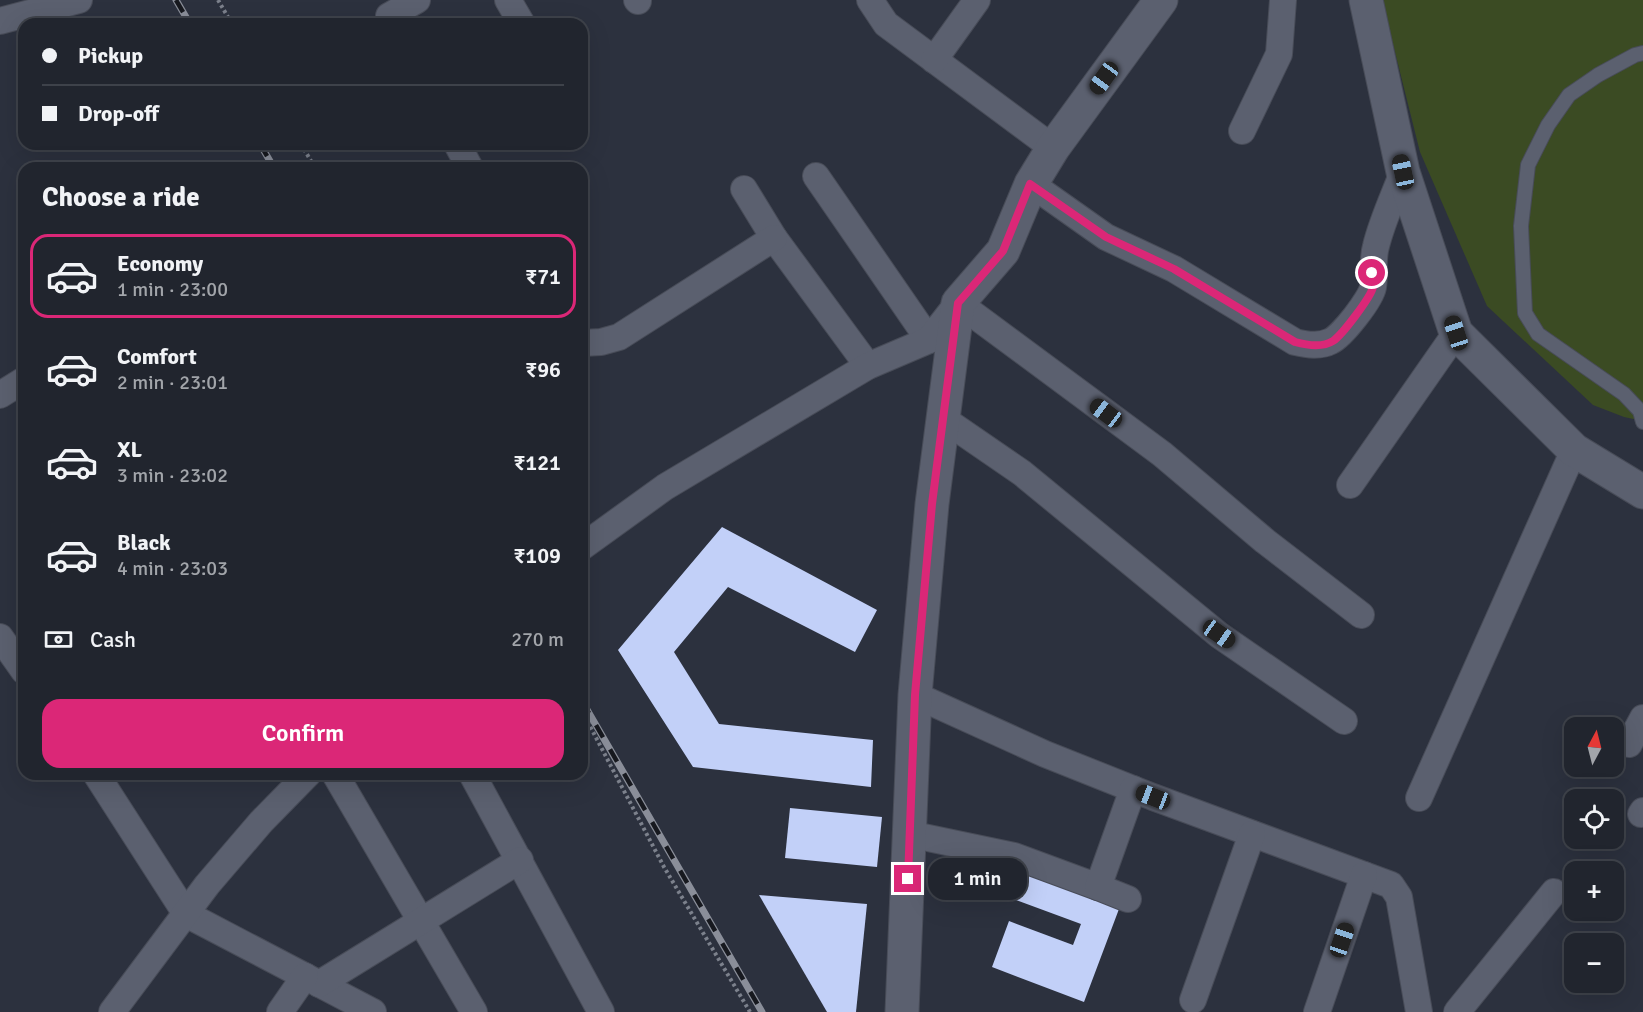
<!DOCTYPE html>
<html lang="en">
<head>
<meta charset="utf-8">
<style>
	body { margin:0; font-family:Signika,sans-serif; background:#2d313a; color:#f1f3f6; height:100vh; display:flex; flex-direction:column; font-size:22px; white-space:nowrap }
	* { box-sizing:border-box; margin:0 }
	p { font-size:20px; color:#a2a5aa }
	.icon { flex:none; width:33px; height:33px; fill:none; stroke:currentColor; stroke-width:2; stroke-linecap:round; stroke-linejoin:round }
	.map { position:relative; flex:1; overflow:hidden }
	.sheet { position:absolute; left:18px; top:162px; width:570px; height:618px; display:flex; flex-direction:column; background:#21252e; border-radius:18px; box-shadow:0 6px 24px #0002,0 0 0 2px #3e424a }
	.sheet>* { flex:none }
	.banner { position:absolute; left:18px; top:18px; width:570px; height:132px; border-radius:18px; box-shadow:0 6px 24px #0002,0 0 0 2px #3e424a; display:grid; align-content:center; height:132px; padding:0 24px; background:#21252e }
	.needle { width:39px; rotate:7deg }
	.tools { position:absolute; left:1564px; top:717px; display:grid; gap:12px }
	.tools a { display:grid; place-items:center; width:60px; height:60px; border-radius:12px; background:#21252e; box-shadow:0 6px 24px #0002,0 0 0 2px #3e424a; font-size:30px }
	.end { position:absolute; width:27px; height:27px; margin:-14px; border:8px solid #db2777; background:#fff; box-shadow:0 0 0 3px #fff }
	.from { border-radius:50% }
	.bubble { position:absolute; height:42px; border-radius:18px; background:#21252e; box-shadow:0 6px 24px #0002,0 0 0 2px #3e424a; font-size:20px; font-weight:600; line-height:42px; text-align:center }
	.car { position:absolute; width:18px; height:36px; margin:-18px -9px; border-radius:8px; box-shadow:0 0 4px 2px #0007; background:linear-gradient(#222 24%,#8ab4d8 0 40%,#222 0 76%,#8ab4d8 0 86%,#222 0) }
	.banner b { display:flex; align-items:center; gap:21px; height:57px; font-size:22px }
	.banner b+b { border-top:2px solid #3e424a }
	.banner i { width:15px; height:15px; background:#f1f3f6 }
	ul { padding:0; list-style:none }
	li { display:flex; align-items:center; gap:18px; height:84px; margin:0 12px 9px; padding:0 12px; border:3px solid transparent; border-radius:18px }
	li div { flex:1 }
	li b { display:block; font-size:22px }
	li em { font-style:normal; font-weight:600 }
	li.on { border-color:#db2777 }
	li>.icon { width:54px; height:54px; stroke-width:1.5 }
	h2 { padding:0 24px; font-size:27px; line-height:72px }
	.pay { display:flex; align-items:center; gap:15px; height:66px; padding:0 24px; font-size:22px }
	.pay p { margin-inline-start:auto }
	.action { display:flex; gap:12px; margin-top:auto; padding:12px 24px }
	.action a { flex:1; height:69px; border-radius:18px; background:#db2777; color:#fff; font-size:24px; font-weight:600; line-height:69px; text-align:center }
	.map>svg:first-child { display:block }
	.green { fill:#3b4b23 }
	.building { fill:#c2d0f8 }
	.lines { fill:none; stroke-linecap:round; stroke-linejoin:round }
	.service-casing { stroke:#484c58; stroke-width:16 }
	.minor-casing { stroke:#484c58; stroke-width:28 }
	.tertiary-casing { stroke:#484c58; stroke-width:35 }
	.path { stroke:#7c818c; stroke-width:4; stroke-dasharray:3 3; stroke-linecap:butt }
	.service { stroke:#5b606f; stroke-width:14 }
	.minor { stroke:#5b606f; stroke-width:26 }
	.tertiary { stroke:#5b606f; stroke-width:33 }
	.rail-casing { stroke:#8a8e99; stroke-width:7 }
	.rail { stroke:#17191f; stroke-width:4.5; stroke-dasharray:14; stroke-linecap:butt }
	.route { stroke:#db2777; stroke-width:8 }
</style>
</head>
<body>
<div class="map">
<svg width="1643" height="1012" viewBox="0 0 1643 1012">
	<rect width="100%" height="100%" fill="#2c313e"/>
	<path class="green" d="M1382,0H1643V421L1624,417L1593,405L1487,306L1420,152Z"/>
	<g class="building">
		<path d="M722,527L877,610L855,652L728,587L674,652L719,724L873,740L871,787L693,767L618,650Z"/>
		<path d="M790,808L882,817L877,867L785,858Z"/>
		<path d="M1018,862L1122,901L1084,1002L992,967L1009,921L1073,945L1081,924L1005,896Z"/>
		<path d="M759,895L867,904L856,1012H827Z"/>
	</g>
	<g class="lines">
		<g class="service-casing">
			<path id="service" d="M1643,53L1635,55L1598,75L1569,95L1548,125L1528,165L1521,226L1525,313L1538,334L1624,394L1640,411L1643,422"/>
		</g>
		<g class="minor-casing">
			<g id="minor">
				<path d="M508,0L522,24"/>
				<path d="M637,0L638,1"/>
				<path d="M870,0L886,24L1053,148"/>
				<path d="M389,16L417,0"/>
				<path d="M0,21L79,0"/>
				<path d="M934,60L977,0"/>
				<path d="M1242,131L1279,54L1283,0"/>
				<path d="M457,144L470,168"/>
				<path d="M816,176L929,340"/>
				<path d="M1031,184L1106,237L1174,269L1295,342C1307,345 1320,347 1331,341C1342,336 1371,299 1373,287C1375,274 1372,260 1376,246C1382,221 1394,196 1403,172"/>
				<path d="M744,189L774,238L868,366"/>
				<path d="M582,343L601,342L619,337L774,238"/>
				<path d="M0,395L24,380"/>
				<path d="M942,418L1022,473L1219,635L1344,721"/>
				<path d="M1350,485L1456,333"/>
				<path d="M582,547L665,487L868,366L929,340L958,303L1162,454L1265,541L1361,615"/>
				<path d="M0,637L24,671"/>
				<path d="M915,695L1045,754L1153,797L1391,885L1399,897L1419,1012"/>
				<path d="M1629,744L1643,718"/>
				<path d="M96,774L186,914L373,1012"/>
				<path d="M335,774L474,1012"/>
				<path d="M472,774L601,1012"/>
				<path d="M1419,798L1574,450"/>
				<path d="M1641,814L1643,811"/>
				<path d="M909,834L1014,856L1098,887"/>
				<path d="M1128,899L1098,887L1133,789"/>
				<path d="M319,984L520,860"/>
				<path d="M1193,1000L1252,834"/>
				<path d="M112,1012L207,885L261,822L308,774"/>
				<path d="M280,1012L305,976"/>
				<path d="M1317,1012L1364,875"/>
				<path d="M1457,1012L1554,892"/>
			</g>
		</g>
		<g class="tertiary-casing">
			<g id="tertiary">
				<path d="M1366,0L1403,172L1456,333L1574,450L1643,492"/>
				<path d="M902,1012L915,695L932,504L958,303L1003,251L1031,184L1053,148L1161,0"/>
			</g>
		</g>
		<g class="path">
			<path d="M218,0L232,24"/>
			<path d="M301,144L311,161L310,168"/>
			<path d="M582,711L664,867L750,1012"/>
		</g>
		<use href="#service" class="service"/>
		<use href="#minor" class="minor"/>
		<use href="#tertiary" class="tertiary"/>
		<g class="rail-casing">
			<g id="rail">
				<path d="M176,0L190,24"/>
				<path d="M260,144L274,168"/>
				<path d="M582,701L762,1012"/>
			</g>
		</g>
		<use href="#rail" class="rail"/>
	</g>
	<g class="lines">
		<path class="route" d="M908,879L915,695L932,504L958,303L1003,251L1030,184L1106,237L1174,269L1295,342C1306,345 1322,348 1333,341C1342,335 1371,297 1373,287C1373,283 1372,277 1372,273"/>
	</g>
</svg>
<div class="tools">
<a><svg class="needle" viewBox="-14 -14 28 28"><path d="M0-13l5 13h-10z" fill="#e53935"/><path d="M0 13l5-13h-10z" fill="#a2a5aa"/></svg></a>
<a><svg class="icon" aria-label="locate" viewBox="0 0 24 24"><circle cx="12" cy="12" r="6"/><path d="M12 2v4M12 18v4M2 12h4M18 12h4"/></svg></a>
<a>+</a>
<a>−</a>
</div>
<i class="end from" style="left:1372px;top:273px"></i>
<i class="end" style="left:908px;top:879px"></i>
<div class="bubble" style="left:928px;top:858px;width:99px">1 min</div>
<i class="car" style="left:1104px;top:78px;rotate:216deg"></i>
<i class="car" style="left:1403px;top:172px;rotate:348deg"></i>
<i class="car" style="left:1456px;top:333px;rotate:342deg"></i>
<i class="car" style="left:1106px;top:413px;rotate:307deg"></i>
<i class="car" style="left:1219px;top:634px;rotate:125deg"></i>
<i class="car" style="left:1153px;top:797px;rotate:291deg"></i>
<i class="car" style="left:1342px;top:940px;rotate:19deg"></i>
<div class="banner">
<b><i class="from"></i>Pickup</b>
<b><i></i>Drop-off</b>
</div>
<section class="sheet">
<h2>Choose a ride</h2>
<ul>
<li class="on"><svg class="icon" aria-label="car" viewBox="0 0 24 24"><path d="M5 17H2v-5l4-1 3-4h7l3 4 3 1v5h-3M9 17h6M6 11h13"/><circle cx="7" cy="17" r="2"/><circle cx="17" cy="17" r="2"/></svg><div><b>Economy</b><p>1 min · 23:00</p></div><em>₹71</em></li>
<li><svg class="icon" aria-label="car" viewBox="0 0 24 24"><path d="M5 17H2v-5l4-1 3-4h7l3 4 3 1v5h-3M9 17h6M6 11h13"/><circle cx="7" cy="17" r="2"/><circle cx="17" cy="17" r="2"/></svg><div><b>Comfort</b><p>2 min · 23:01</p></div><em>₹96</em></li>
<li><svg class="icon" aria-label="car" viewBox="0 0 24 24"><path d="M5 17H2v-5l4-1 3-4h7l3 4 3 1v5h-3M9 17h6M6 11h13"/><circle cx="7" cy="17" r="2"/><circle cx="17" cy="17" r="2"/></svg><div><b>XL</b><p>3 min · 23:02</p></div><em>₹121</em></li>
<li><svg class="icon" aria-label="car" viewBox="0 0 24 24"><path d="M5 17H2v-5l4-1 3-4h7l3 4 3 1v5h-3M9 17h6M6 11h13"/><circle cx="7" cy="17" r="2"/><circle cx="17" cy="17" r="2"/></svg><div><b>Black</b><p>4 min · 23:03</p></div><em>₹109</em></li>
</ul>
<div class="pay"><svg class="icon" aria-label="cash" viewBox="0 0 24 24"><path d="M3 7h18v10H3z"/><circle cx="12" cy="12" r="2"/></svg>Cash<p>270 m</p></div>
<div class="action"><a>Confirm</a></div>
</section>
</div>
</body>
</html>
